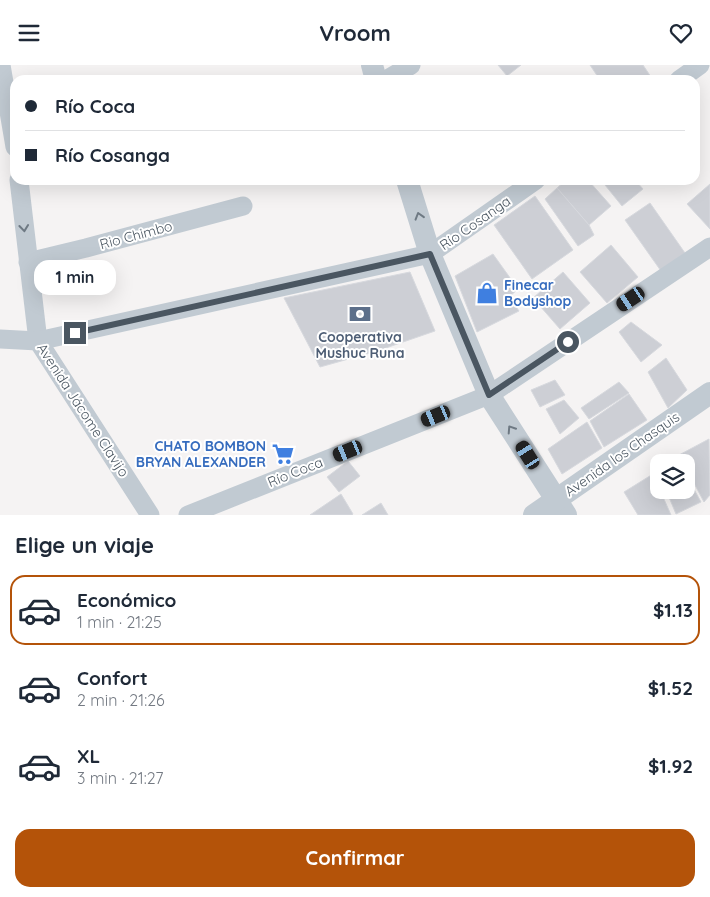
<!DOCTYPE html>
<html lang="es">
<head>
<meta charset="utf-8">
<style>
	body { margin:0; font-family:Quicksand,sans-serif; background:#f6f6f7; color:#1f2937; height:100vh; display:flex; flex-direction:column; font-size:19px; white-space:nowrap }
	* { box-sizing:border-box; margin:0 }
	p { font-size:16px; color:#747a83 }
	.icon { flex:none; width:28px; height:28px; fill:none; stroke:currentColor; stroke-width:2; stroke-linecap:round; stroke-linejoin:round }
	.map { position:relative; height:450px; overflow:hidden }
	.details { display:flex; flex-direction:column; background:#fff; flex:1 }
	.details>* { flex:none }
	.hud { position:absolute; left:10px; top:10px; width:690px; height:110px; border-radius:15px; box-shadow:0 5px 20px #0002; display:grid; align-content:center; height:110px; padding:0 15px; background:#fff }
	.tools { position:absolute; left:650px; top:389px; display:grid; gap:10px }
	.tools a { display:grid; place-items:center; width:45px; height:45px; border-radius:10px; background:#fff; box-shadow:0 5px 20px #0002; font-size:25px }
	.end { position:absolute; width:22px; height:22px; margin:-11px; border:6px solid #4a5661; background:#fff; box-shadow:0 0 0 2px #fff }
	.from { border-radius:50% }
	.bubble { position:absolute; height:35px; border-radius:15px; background:#fff; box-shadow:0 5px 20px #0002; font-size:16px; font-weight:800; line-height:35px; text-align:center }
	.car { position:absolute; width:15px; height:30px; margin:-15px -8px; border-radius:6px; box-shadow:0 0 4px 1px #0007; background:linear-gradient(#222 24%,#8ab4d8 0 40%,#222 0 76%,#8ab4d8 0 86%,#222 0) }
	.hud b { display:flex; align-items:center; gap:18px; height:48px; font-size:19px }
	.hud b+b { border-top:1px solid #e0e1e3 }
	.hud i { width:12px; height:12px; background:#1f2937 }
	ul { padding:0; list-style:none }
	li { display:flex; align-items:center; gap:15px; height:70px; margin:0 10px 8px; padding:0 5px; border:2px solid transparent; border-radius:15px }
	li div { flex:1 }
	li b { display:block; font-size:19px }
	li em { font-style:normal; font-weight:800 }
	li.current { border-color:#b45309 }
	li>.icon { width:45px; height:45px; stroke-width:1.5 }
	h2 { padding:0 15px; font-size:22px; line-height:60px }
	.cta { display:flex; gap:10px; margin-top:auto; padding:10px 15px }
	.cta a { flex:1; height:58px; border-radius:15px; background:#b45309; color:#fff; font-size:20px; font-weight:800; line-height:58px; text-align:center }
	header { display:flex; justify-content:space-between; align-items:center; height:65px; padding:0 15px; background:#fff; font-size:22px; font-weight:800 }
	.map>svg:first-child { display:block }
	.building { fill:#cdcfd5; stroke:#d7d9de }
	.lines { fill:none; stroke-linecap:round; stroke-linejoin:round }
	.minor { stroke:#c1cad2; stroke-width:19 }
	.tertiary { stroke:#c1cad2; stroke-width:22 }
	.oneway { stroke:#6e7983 }
	.route { stroke:#4a5661; stroke-width:6 }
	.labels { text-anchor:middle; stroke-width:4; stroke-linejoin:round; paint-order:stroke }
	.street-label { font-size:14px; fill:#4a5661; stroke:#fff }
	.shop-label { font-size:14px; font-weight:bold; fill:#366cbe; stroke:#fff; text-anchor:start }
	.service-label { font-size:14px; font-weight:bold; fill:#4e5e75; stroke:#fff }
</style>
</head>
<body>
<header><svg class="icon" aria-label="menu" viewBox="0 0 24 24"><path d="M4 6h16M4 12h16M4 18h16"/></svg>Vroom<svg class="icon" aria-label="heart" viewBox="0 0 24 24"><path d="M12 20l-8-8c-3-5 5-10 8-4 3-6 11-1 8 4z"/></svg></header>
<div class="map">
<svg width="710" height="450" viewBox="0 0 710 450">
	<rect width="100%" height="100%" fill="#f5f3f3"/>
	<g class="building">
		<path d="M498,0H521L507,11Z"/>
		<path d="M590,0H643L653,15H600Z"/>
		<path d="M566,115H588L611,141L589,160L557,123Z"/>
		<path d="M601,115H635L643,124L622,141Z"/>
		<path d="M710,119V164L687,139Z"/>
		<path d="M557,123L589,160L594,170L578,181L545,134Z"/>
		<path d="M535,131L573,185L532,214L494,160Z"/>
		<path d="M650,138L685,188L661,206L625,155Z"/>
		<path d="M611,180L638,212L607,238L580,207Z"/>
		<path d="M493,189L518,224L509,232L519,246L477,267L455,211Z"/>
		<path d="M410,207L435,266L377,286L320,302L284,233Z"/>
		<path d="M563,207L590,238L560,264L533,233Z"/>
		<path d="M631,257L662,280L641,297L619,267Z"/>
		<path d="M666,293L687,325L668,343L648,307Z"/>
		<path d="M555,315L565,330L540,342L531,325Z"/>
		<path d="M619,317L629,328L589,354L581,343Z"/>
		<path d="M629,329L647,355L604,382L590,356Z"/>
		<path d="M564,335L579,353L560,369L546,344Z"/>
		<path d="M587,357L602,383L562,409L548,384Z"/>
		<path d="M709,374L710,430L704,437L686,403V398H683L679,390Z"/>
		<path d="M348,396L360,411L339,427L327,412Z"/>
		<path d="M653,409L659,425H660L671,450H638L624,427Z"/>
		<path d="M686,410L701,437L676,449L666,425H686Z"/>
		<path d="M341,429L353,449L352,450H310Z"/>
		<path d="M381,438L388,450H362Z"/>
	</g>
	<g class="lines">
		<g class="minor">
			<path d="M1,0L15,82"/>
			<path d="M386,15L411,0"/>
			<path d="M679,15L700,0"/>
			<path d="M19,115L38,276L150,450"/>
			<path d="M28,197L86,183L243,141"/>
			<path d="M0,274L38,276L430,189L536,115"/>
			<path d="M188,450L489,330L710,182"/>
		</g>
		<g class="tertiary">
			<path d="M372,0L376,15"/>
			<path d="M407,115L430,189L489,330L566,450"/>
			<path d="M534,450L710,328"/>
		</g>
	</g>
	<defs><path id="oneway-chevron" d="M-2-3.5L2.5 0L-2 3.5" fill="none" stroke-width="1.6" stroke-linecap="round" stroke-linejoin="round" transform="scale(1.25)"/></defs>
	<g class="oneway">
		<use href="#oneway-chevron" transform="translate(419 151) rotate(-107)"/>
		<use href="#oneway-chevron" transform="translate(24 163) rotate(84)"/>
		<use href="#oneway-chevron" transform="translate(511 364) rotate(-123)"/>
	</g>
	<g class="lines">
		<path class="route" d="M75,268L430,189L489,330L568,277"/>
	</g>
	<defs>
		<g id="shop-bare" transform="scale(1.725)"><path d="M-5-2.5h2.3a2.7 3.5 0 0 1 5.4 0H5L5.5 6h-11ZM-1.5-2.5h3a1.5 2.3 0 0 0-3 0Z" fill="#3f7fe0" stroke="#fff" stroke-width="2.5" paint-order="stroke"/></g>
		<g id="bank-bare" transform="scale(1.725)"><path d="M-6-4H6V4H-6ZM0-2.3a2.3 2.3 0 1 0 0 4.6a2.3 2.3 0 1 0 0-4.6Z" fill="#5c6f8a" stroke="#fff" stroke-width="2.5" paint-order="stroke"/></g>
		<g id="supermarket-bare" transform="scale(1.725)"><path d="M-6-5.5h2.5l.6 2H6L4.5 2H-2.5L-4.4-4H-6ZM-1.5 3.2a1.3 1.3 0 1 0 .1 0ZM3 3.2a1.3 1.3 0 1 0 .1 0Z" fill="#3f7fe0" stroke="#fff" stroke-width="2.5" paint-order="stroke"/></g>
	</defs>
	<g fill-rule="evenodd">
		<use href="#shop-bare" x="487" y="228"/>
		<use href="#bank-bare" x="360" y="249"/>
		<use href="#supermarket-bare" x="283" y="389"/>
	</g>
	<g class="labels">
		<g class="street-label">
			<text transform="translate(475 158) rotate(-35)" y="5">Río Cosanga</text>
			<text transform="translate(136 170) rotate(-15)" y="5">Rio Chimbo</text>
			<text transform="translate(83 345) rotate(57)" y="5">Avenida Jácome Clavijo</text>
			<text transform="translate(622 389) rotate(-35)" y="5">Avenida los Chasquis</text>
			<text transform="translate(295 407) rotate(-22)" y="5">Río Coca</text>
		</g>
		<g class="shop-label">
			<text x="504" y="225">Finecar<tspan x="504" dy="16">Bodyshop</tspan></text>
			<text x="266" y="386" text-anchor="end">CHATO BOMBON<tspan x="266" dy="16">BRYAN ALEXANDER</tspan></text>
		</g>
		<g class="service-label">
			<text x="360" y="277">Cooperativa<tspan x="360" dy="16">Mushuc Runa</tspan></text>
		</g>
	</g>
</svg>
<div class="tools">
<a><svg class="icon" aria-label="layers" viewBox="0 0 24 24"><path d="M12 4l9 5-9 5-9-5zM3 14l9 5 9-5"/></svg></a>
</div>
<i class="end from" style="left:568px;top:277px"></i>
<i class="end" style="left:75px;top:268px"></i>
<div class="bubble" style="left:34px;top:195px;width:82px">1 min</div>
<i class="car" style="left:631px;top:234px;rotate:236deg"></i>
<i class="car" style="left:436px;top:351px;rotate:248deg"></i>
<i class="car" style="left:348px;top:386px;rotate:248deg"></i>
<i class="car" style="left:528px;top:390px;rotate:328deg"></i>
<div class="hud">
<b><i class="from"></i>Río Coca</b>
<b><i></i>Río Cosanga</b>
</div>
</div>
<section class="details">
<h2>Elige un viaje</h2>
<ul>
<li class="current"><svg class="icon" aria-label="car" viewBox="0 0 24 24"><path d="M5 17H2v-5l4-1 3-4h7l3 4 3 1v5h-3M9 17h6M6 11h13"/><circle cx="7" cy="17" r="2"/><circle cx="17" cy="17" r="2"/></svg><div><b>Económico</b><p>1 min · 21:25</p></div><em>$1.13</em></li>
<li><svg class="icon" aria-label="car" viewBox="0 0 24 24"><path d="M5 17H2v-5l4-1 3-4h7l3 4 3 1v5h-3M9 17h6M6 11h13"/><circle cx="7" cy="17" r="2"/><circle cx="17" cy="17" r="2"/></svg><div><b>Confort</b><p>2 min · 21:26</p></div><em>$1.52</em></li>
<li><svg class="icon" aria-label="car" viewBox="0 0 24 24"><path d="M5 17H2v-5l4-1 3-4h7l3 4 3 1v5h-3M9 17h6M6 11h13"/><circle cx="7" cy="17" r="2"/><circle cx="17" cy="17" r="2"/></svg><div><b>XL</b><p>3 min · 21:27</p></div><em>$1.92</em></li>
</ul>
<div class="cta"><a>Confirmar</a></div>
</section>
</body>
</html>
